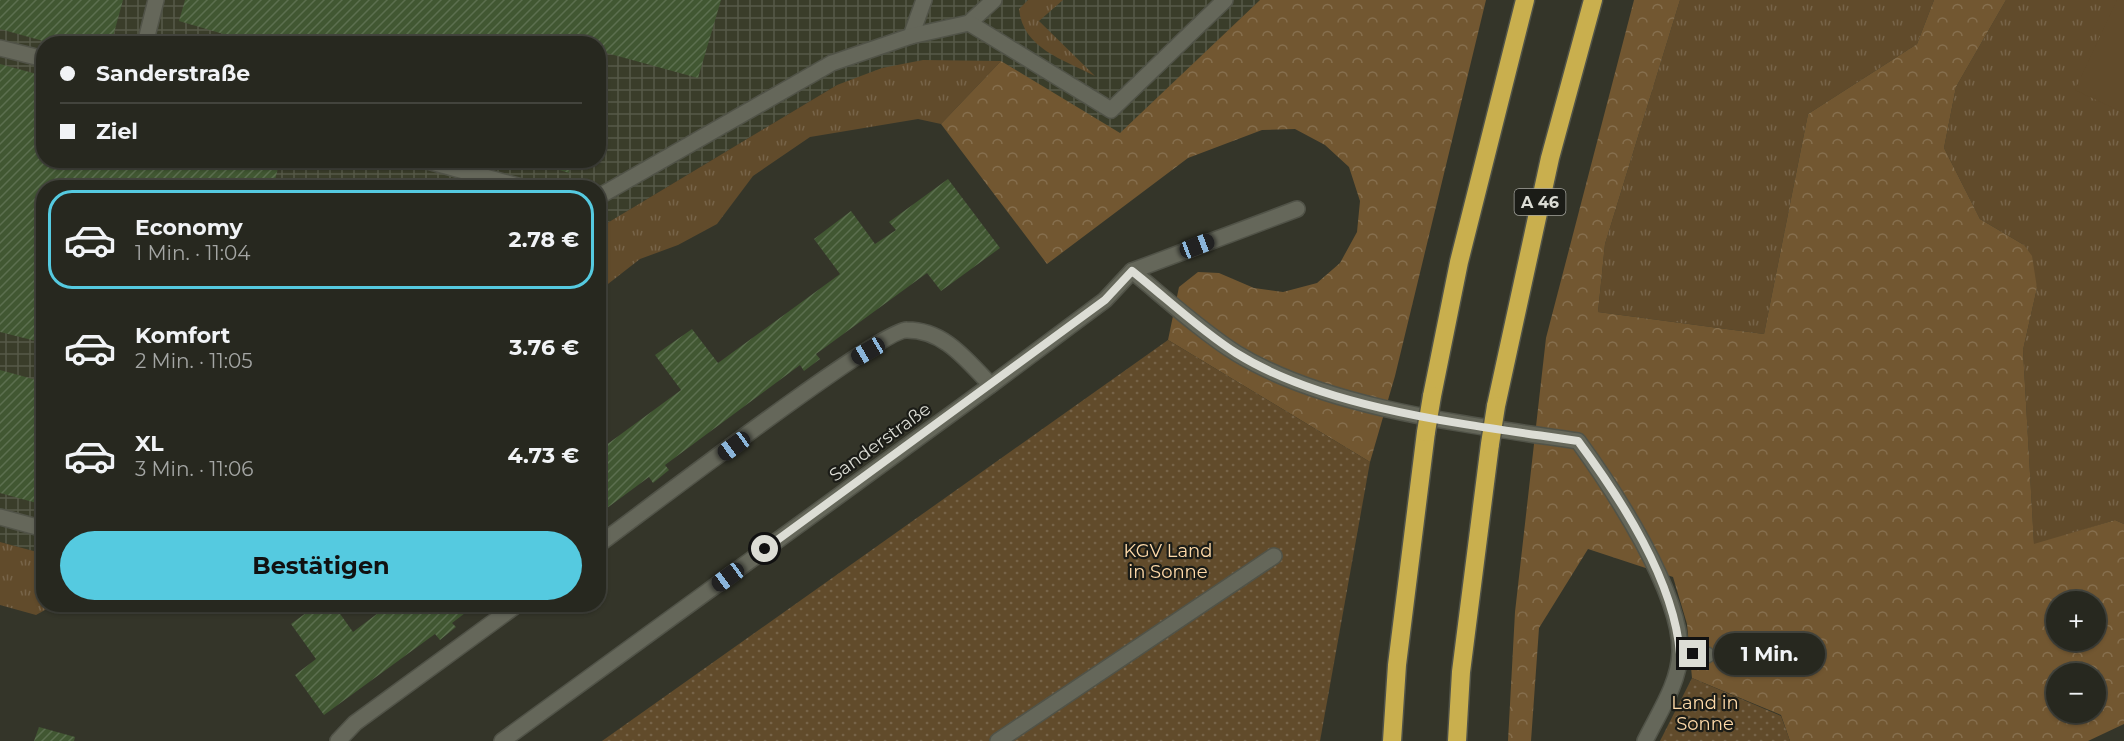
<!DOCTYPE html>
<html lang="de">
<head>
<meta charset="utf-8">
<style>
	body { margin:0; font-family:Montserrat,sans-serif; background:#33342c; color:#f1f3f6; height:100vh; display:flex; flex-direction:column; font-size:22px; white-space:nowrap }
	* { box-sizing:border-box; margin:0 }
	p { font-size:20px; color:#a4a6a4 }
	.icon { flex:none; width:33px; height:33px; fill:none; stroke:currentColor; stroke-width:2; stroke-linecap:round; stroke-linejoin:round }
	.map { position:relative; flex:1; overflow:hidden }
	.side { position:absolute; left:36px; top:180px; width:570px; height:432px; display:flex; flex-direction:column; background:#27281f; border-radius:24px; box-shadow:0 2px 4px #0004,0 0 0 2px #43443d }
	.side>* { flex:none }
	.guide { position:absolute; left:36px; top:36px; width:570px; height:132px; border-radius:24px; box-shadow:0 2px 4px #0004,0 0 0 2px #43443d; display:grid; align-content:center; height:132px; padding:0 24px; background:#27281f }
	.fabs { position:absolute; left:2046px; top:591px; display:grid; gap:12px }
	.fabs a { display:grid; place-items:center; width:60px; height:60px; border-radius:50%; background:#27281f; box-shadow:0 2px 4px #0004,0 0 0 2px #43443d; font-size:30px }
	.end { position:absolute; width:27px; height:27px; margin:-14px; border:8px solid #dcddd5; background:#111; box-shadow:0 0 0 3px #111 }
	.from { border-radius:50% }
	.bubble { position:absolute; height:42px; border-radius:21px; background:#27281f; box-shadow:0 2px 4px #0004,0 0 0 2px #43443d; font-size:20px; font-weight:700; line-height:42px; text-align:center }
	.car { position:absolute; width:18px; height:36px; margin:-18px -9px; border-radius:8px; box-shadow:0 0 4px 2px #0007; background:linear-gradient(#222 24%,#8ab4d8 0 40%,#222 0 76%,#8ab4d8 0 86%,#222 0) }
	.guide b { display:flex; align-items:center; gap:21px; height:57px; font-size:22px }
	.guide b+b { border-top:2px solid #43443d }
	.guide i { width:15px; height:15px; background:#f1f3f6 }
	ul { padding:10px 0 0; list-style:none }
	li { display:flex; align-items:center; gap:18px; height:99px; margin:0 12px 9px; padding:0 12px; border:3px solid transparent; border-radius:24px }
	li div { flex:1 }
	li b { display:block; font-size:22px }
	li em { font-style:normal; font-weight:700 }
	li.on { border-color:#55cae0 }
	li>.icon { width:54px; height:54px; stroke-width:1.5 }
	.button { display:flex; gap:12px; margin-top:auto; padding:12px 24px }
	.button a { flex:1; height:69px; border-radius:36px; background:#55cae0; color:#111; font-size:24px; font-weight:700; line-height:69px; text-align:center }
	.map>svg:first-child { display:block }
	.industrial { fill:url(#industrial-grid); fill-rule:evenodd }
	.grass { fill:url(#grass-tufts) }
	.forest { fill:url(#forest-crowns); fill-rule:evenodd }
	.garden { fill:url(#garden-dots) }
	.pitch { fill:#614b2b }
	.building { fill:url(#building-hatch) }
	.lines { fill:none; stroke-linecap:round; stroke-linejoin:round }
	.service-casing { stroke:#515348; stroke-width:18 }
	.minor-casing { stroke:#515348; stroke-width:18 }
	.motorway-casing { stroke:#515348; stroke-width:21 }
	.service { stroke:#65675a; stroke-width:15 }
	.minor { stroke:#65675a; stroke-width:15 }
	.motorway { stroke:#c9af4e; stroke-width:18 }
	.motorway-bridge-casing { stroke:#515348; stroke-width:21; stroke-linecap:butt }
	.motorway-bridge { stroke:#c9af4e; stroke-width:18 }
	.route { stroke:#dcddd5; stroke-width:8 }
	.labels { text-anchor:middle; stroke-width:4.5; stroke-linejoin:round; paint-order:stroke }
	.shield { fill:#1b1c17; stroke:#a2a39c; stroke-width:1.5 }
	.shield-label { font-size:16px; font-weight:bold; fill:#dcddd5 }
	.street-label { font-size:18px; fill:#dcddd5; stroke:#1b1c17 }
	.park-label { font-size:18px; fill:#ffdaa9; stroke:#1b1c17 }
</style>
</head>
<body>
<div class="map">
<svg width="2124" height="741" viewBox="0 0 2124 741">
	<defs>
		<pattern id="industrial-grid" width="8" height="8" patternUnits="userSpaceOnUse" patternTransform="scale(1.5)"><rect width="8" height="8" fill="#3a3d2a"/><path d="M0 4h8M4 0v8" fill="none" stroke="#565948"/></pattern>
		<pattern id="grass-tufts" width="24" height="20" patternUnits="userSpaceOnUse" patternTransform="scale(1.5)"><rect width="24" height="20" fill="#614b2b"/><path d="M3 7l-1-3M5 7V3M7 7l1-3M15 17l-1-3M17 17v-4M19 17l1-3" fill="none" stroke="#776449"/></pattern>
		<pattern id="forest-crowns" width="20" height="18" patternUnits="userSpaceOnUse" patternTransform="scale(1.5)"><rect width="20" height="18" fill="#725731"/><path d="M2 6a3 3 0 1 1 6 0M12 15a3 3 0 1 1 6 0" fill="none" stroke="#866f4e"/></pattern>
		<pattern id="garden-dots" width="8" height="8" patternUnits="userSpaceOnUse" patternTransform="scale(1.5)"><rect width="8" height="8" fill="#614b2b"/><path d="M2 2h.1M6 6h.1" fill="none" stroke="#776449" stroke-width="1.8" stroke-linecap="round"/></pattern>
		<pattern id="building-hatch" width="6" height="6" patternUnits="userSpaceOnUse" patternTransform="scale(1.5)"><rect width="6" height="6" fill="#415732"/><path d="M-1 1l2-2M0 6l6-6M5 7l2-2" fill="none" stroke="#5c6f4f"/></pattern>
	</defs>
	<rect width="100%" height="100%" fill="#343529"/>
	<path class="industrial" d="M0,0H1260L1120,134L1001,61L837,85L599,228L598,188H44V551L41,553L0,542ZM44,44H598V160H44Z"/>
	<g class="grass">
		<path d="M1028,0H1063L1039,21L1095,76C1063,59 1023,49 1019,9Z"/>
		<path d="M1680,0H1934L1917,44L1808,114L1764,334L1598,312L1605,244Z"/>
		<path d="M2006,0H2124V524L2115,520L2034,545L2023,350L2037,288L2024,245L1980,219L1944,148L1956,87Z"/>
		<path d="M923,60L1001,61L941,124L918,119L810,137L753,176L717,224L678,245L640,259L599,291V228L837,85L882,68Z"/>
		<path d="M0,542L41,553L43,551L44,604L54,605L36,615L0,605Z"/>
	</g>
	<g class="forest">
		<path d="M1260,0H1486L1395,376L1370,462L1168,340L1179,287L1198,272L1219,273L1254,288L1283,292L1317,283L1340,263L1357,232L1360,201L1349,167L1325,145L1295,129L1262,130L1188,158L1047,264L941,124L1001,61L1120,133Z"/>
		<path d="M1634,0H1680L1605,244L1598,312L1764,334L1808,114L1917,44L1934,0H2006L1956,87L1944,148L1980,219L2024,245L2032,256L2037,288L2023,350L2034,544L2115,520L2124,524V724L2088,741H1790L1781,715L1692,678L1687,624L1673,577L1588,549L1539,628L1531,741H1508L1515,612L1546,338ZM2056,602H2096V640H2056ZM2056,674H2096V712H2056Z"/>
	</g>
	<g class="garden">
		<path d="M1168,340L1370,462L1320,741H602Z"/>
		<path d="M1692,678L1781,716L1790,741H1660Z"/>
	</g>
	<path class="pitch" d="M2117,0H2124V113L2075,90Z"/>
	<g class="building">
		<path d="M0,0H123L111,44H54L0,29Z"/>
		<path d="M185,0H721L698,78L603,52L598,65V44H258L179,21Z"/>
		<path d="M0,64L44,76V160H280L273,188H44V343L0,332Z"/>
		<path d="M527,160H572L569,173Z"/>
		<path d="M948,179L1000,248L941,291L927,273L816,354L820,359L804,371L800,365L665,465L669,470L653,483L649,477L603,511L606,516L598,522V451L681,390L655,355L692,329L718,363L840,274L814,239L851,211L875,244L896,230L889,222Z"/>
		<path d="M0,370L44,382V505L0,493Z"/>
		<path d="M318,604H333L353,632L390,604H477L452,623L456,627L440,640L435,634L324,715L295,675L316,659L291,624Z"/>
		<path d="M39,727L75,737L74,741H34Z"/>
	</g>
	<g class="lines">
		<g class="service-casing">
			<g id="service">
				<path d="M969,23L994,0"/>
				<path d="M911,36L924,0"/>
				<path d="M145,44L156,0"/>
				<path d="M0,48L44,59"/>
				<path d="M424,160L525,188"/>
				<path d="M598,197L832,63L911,36L969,23L1111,110L1225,0"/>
				<path d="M1132,271C1164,297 1201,331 1236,353C1327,409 1471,425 1578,441C1613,489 1681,592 1680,652C1679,684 1658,714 1645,741"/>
				<path d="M0,517L44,529"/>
				<path d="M598,545C638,516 881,329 907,330C945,330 967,361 991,385"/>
				<path d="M1680,654L1707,655"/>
				<path d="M338,741L355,723L518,604"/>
				<path d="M998,741L1274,556"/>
			</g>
		</g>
		<g class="minor-casing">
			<path id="minor" d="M502,741L991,385L1105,300L1132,271L1297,209"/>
		</g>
		<g class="motorway-casing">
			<g id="motorway">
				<path d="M1432,396L1459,262L1525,0"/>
				<path d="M1496,406L1550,158L1593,0"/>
				<path d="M1392,741L1397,665L1426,432"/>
				<path d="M1457,741L1461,672L1490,444"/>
			</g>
		</g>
		<use href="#service" class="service"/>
		<use href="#minor" class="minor"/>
		<use href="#motorway" class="motorway"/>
		<g class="motorway-bridge-casing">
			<g id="motorway-bridge">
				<path d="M1426,432L1432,396"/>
				<path d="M1490,444L1496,406"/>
			</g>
		</g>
		<use href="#motorway-bridge" class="motorway-bridge"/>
	</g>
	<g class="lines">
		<path class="route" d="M765,549L1105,300L1132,271C1165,297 1201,331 1236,353C1327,410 1471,425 1578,441C1621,499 1674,580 1680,654H1693"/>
	</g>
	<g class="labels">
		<rect class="shield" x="1514.5" y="189" width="51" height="26" rx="4.5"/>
		<g class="shield-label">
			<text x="1540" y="208">A 46</text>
		</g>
		<g class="street-label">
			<text transform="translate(880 442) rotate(-36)" y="6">Sanderstraße</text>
		</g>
		<g class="park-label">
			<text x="1168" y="557">KGV Land<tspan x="1168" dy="21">in Sonne</tspan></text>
			<text x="1705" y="709">Land in<tspan x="1705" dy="21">Sonne</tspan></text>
		</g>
	</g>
</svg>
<div class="fabs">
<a>+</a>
<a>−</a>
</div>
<i class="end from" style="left:765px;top:549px"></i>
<i class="end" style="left:1693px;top:654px"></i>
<div class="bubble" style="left:1714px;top:633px;width:111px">1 Min.</div>
<i class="car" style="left:1197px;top:246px;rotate:69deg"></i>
<i class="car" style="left:868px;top:351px;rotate:240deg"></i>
<i class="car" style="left:734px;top:446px;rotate:234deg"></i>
<i class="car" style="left:728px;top:577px;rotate:234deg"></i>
<div class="guide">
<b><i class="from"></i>Sanderstraße</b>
<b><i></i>Ziel</b>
</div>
<section class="side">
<ul>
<li class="on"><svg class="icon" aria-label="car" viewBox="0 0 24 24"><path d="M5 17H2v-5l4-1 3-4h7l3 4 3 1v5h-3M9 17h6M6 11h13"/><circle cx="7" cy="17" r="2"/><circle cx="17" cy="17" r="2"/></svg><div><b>Economy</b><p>1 Min. · 11:04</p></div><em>2.78 €</em></li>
<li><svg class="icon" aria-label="car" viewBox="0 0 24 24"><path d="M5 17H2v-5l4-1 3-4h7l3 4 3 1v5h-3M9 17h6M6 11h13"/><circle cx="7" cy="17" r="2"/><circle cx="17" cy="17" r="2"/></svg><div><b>Komfort</b><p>2 Min. · 11:05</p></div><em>3.76 €</em></li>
<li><svg class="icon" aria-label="car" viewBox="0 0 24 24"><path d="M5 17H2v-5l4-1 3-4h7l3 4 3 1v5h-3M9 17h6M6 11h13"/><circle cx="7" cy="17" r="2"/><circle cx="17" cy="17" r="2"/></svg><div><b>XL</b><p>3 Min. · 11:06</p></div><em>4.73 €</em></li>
</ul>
<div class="button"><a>Bestätigen</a></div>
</section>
</div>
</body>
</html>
